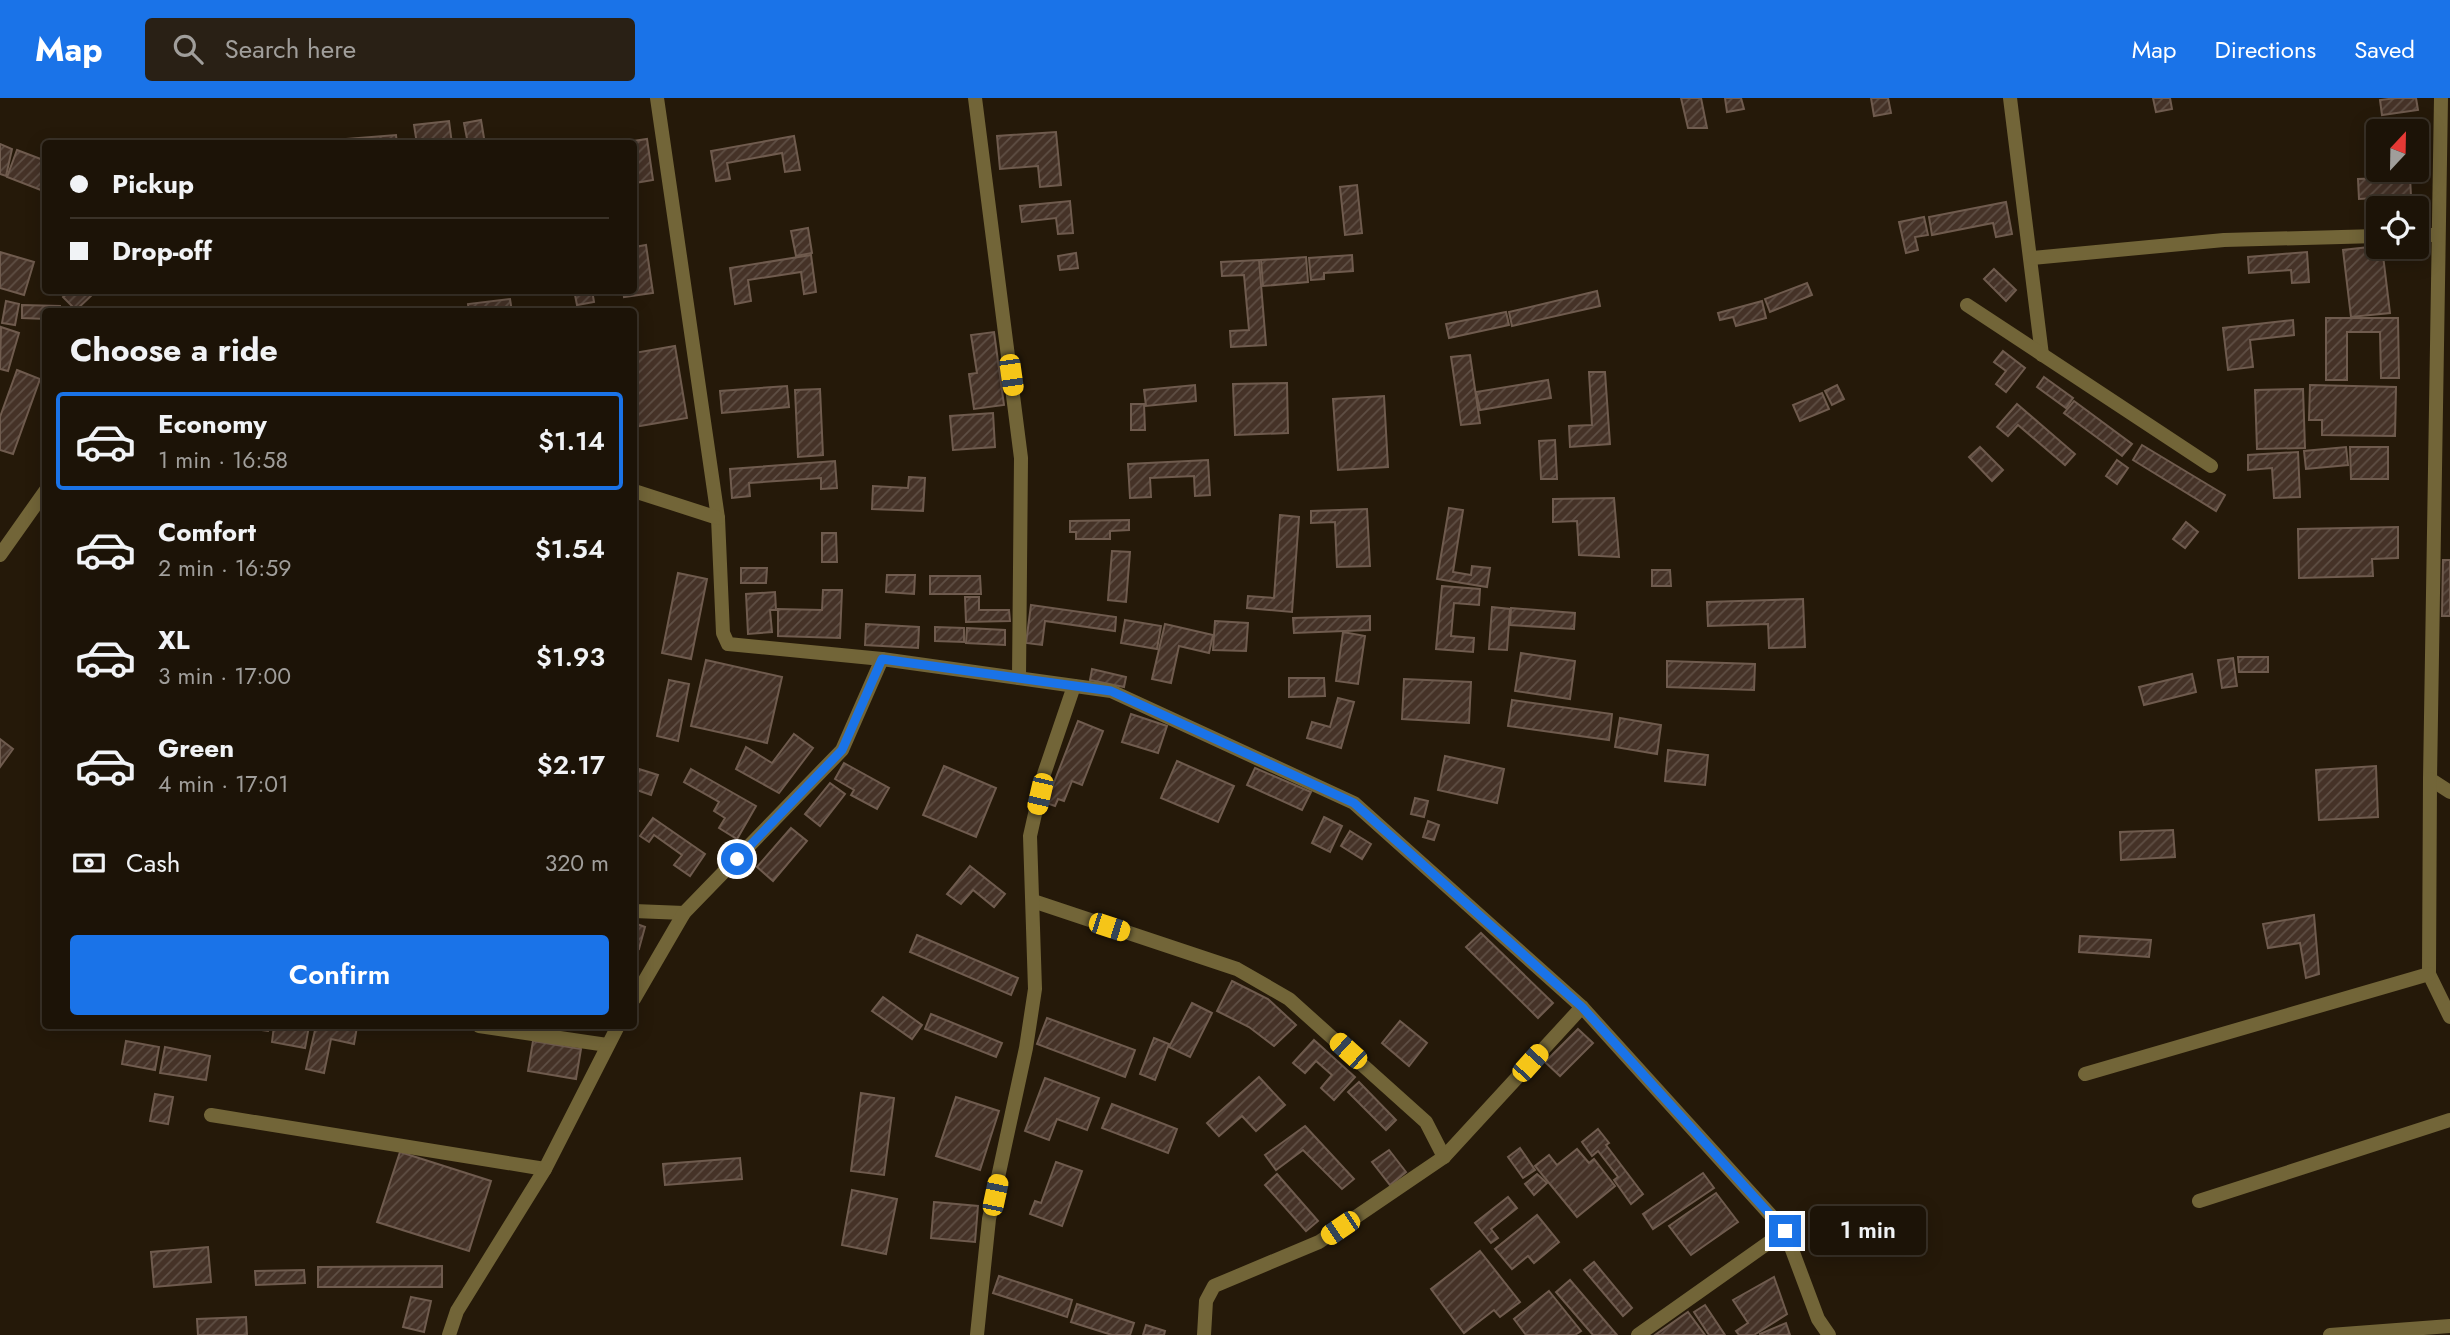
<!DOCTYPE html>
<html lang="en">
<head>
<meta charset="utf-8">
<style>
	body { margin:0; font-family:Jost,sans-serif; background:#292015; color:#f1f3f6; height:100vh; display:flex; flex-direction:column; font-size:26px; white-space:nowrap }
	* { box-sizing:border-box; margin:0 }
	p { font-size:23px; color:#a09e9b }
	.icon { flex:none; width:38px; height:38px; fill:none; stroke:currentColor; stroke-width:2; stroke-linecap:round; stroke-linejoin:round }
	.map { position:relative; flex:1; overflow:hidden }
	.sheet { position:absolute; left:42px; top:210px; width:595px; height:721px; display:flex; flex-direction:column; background:#1c1307; border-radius:7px; box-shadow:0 4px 18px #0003,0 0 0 2px #3a3228 }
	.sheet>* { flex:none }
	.guide { position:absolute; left:42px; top:42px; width:595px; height:154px; border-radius:7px; box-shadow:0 4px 18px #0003,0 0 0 2px #3a3228; display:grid; align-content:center; height:154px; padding:0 28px; background:#1c1307 }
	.needle { width:46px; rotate:22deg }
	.controls { position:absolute; left:2366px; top:21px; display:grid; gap:14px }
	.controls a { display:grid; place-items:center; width:63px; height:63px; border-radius:7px; background:#1c1307; box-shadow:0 4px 18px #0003,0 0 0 2px #3a3228; font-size:35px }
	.end { position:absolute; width:32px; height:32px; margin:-16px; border:9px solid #1a73e8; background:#fff; box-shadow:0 0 0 4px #fff }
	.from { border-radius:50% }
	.bubble { position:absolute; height:49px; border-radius:7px; background:#1c1307; box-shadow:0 4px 18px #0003,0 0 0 2px #3a3228; font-size:23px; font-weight:600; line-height:49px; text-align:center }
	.car { position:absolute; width:21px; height:42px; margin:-21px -10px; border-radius:9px; box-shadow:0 0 5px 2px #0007; background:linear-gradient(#f5c518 24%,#345 0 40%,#f5c518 0 76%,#345 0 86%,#f5c518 0) }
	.guide b { display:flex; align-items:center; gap:24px; height:66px; font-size:26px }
	.guide b+b { border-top:2px solid #3a3228 }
	.guide i { width:18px; height:18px; background:#f1f3f6 }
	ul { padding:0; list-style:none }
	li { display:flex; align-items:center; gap:21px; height:98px; margin:0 14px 10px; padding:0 14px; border:4px solid transparent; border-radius:7px }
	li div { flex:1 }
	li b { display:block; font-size:26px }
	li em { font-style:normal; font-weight:600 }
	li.active { border-color:#1a73e8 }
	li>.icon { width:63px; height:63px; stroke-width:1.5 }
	h2 { padding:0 28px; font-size:32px; line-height:84px }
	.pay { display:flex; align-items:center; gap:18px; height:77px; padding:0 28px; font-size:26px }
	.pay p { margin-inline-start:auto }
	.primary-button { display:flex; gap:14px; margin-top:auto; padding:14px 28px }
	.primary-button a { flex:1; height:80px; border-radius:7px; background:#1a73e8; color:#fff; font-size:28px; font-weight:600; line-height:80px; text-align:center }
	header { display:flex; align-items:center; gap:42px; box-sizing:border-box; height:98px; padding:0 35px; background:#1a73e8; color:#fff }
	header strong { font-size:33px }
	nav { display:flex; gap:38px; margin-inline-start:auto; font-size:24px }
	.search { width:490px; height:63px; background:#292015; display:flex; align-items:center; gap:18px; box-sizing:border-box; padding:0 24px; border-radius:7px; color:#a09e9b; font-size:26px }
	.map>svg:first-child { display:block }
	.building { fill:url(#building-hatch); stroke:#6f5b4e; stroke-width:2 }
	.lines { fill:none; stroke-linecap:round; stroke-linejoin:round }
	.street { stroke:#726538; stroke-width:14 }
	.route { stroke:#1a73e8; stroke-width:9 }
</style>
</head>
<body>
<header>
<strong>Map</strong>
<div class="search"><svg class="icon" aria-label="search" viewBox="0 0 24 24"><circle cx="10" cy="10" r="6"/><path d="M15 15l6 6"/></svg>Search here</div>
<nav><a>Map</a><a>Directions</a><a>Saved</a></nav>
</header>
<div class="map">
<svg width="2450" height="1237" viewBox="0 0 2450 1237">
	<defs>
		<pattern id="building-hatch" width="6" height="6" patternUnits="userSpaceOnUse" patternTransform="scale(1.75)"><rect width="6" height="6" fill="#453227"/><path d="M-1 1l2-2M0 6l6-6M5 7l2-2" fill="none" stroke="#5f4f45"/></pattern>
	</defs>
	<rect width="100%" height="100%" fill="#251909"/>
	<g class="building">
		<path d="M1681,0H1701L1707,30H1688Z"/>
		<path d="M1725,0H1741L1744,11L1727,14Z"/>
		<path d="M1871,0H1888L1891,15L1874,18Z"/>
		<path d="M2153,0H2170L2172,11L2156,14Z"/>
		<path d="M2397,0H2416L2418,12L2382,17L2380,2Z"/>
		<path d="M481,22L485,46H468L464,25Z"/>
		<path d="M449,23L452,46H417L414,27Z"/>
		<path d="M1056,34L1061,87L1040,89L1038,68L1000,71L997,38Z"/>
		<path d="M396,37L397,46H348L347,41Z"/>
		<path d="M794,38L800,72L785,74L782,55L727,65L730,81L716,83L711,53Z"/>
		<path d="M647,41L653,82L635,85L634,46H613Z"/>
		<path d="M0,46L12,51L6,78L0,76Z"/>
		<path d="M17,52L46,63V94L7,79Z"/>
		<path d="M2410,79L2411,98L2359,101L2358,81Z"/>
		<path d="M1357,87L1362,135L1345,137L1340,89Z"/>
		<path d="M1070,103L1073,135L1058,136L1056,120L1022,124L1020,108Z"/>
		<path d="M2006,104L2012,136L1996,139L1993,125L1932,137L1929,119Z"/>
		<path d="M1924,119L1928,137L1915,139L1918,152L1906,155L1899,124Z"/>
		<path d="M808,130L812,155L796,158L791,133Z"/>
		<path d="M646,147L653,195L624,199L623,192H634V149Z"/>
		<path d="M2378,148L2382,149L2390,215L2351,219L2343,152Z"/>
		<path d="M0,154L34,164L24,197L0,190Z"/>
		<path d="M2307,154L2309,184L2292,185L2291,172L2249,175L2248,159Z"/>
		<path d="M1076,155L1078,170L1060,172L1058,158Z"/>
		<path d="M811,157L816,194L804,196L801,174L748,182L751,203L735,206L730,170Z"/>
		<path d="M1352,157L1353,173L1324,175V181L1311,182L1309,160Z"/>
		<path d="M1306,159L1308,184L1263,188L1261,162Z"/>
		<path d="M1259,162L1266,247L1231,249L1230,233L1249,232L1244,177L1222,178L1221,164Z"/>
		<path d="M1994,171L2016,192L2006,203L1984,181Z"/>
		<path d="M1807,185L1812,197L1770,214L1765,201Z"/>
		<path d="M70,192H88L92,197L76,212L63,199Z"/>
		<path d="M574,192H592L594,204L577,207Z"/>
		<path d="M1597,193L1600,208L1512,228L1509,214Z"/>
		<path d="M510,201L512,214H469L468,206Z"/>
		<path d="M6,203L19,206L15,227L2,225Z"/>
		<path d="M1762,203L1766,220L1736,228L1733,219L1720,222L1718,215Z"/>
		<path d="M22,207L60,208V214H46V221L22,220Z"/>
		<path d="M1506,214L1509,227L1449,240L1446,226Z"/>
		<path d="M2326,220H2398L2399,280H2381L2380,234H2347V282H2326Z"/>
		<path d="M2293,222L2294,237L2250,242L2253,269L2228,272L2223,230Z"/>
		<path d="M1,229L19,235L8,273L0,271Z"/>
		<path d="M994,234L1004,307L974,311L969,276L977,275L971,237Z"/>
		<path d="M675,248L687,320L634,329V255Z"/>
		<path d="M2003,253L2025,270L2006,294L1996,286L2006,273L1994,264Z"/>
		<path d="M1470,257L1480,325L1461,327L1451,259Z"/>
		<path d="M17,272L40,281L13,356L0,352V319Z"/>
		<path d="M1589,274H1605L1610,346L1570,349L1569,328L1592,327Z"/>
		<path d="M2044,279L2073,300L2066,310L2037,289Z"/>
		<path d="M1548,282L1551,300L1480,312L1476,294Z"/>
		<path d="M1287,285L1288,335L1235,337L1233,286Z"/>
		<path d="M1195,287L1196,303L1146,308L1144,292Z"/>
		<path d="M1837,287L1844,301L1832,307L1825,293Z"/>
		<path d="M2310,287L2396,289L2395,338L2322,337V322H2309Z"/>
		<path d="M787,288L789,309L722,315L720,293Z"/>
		<path d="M820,291L823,357L798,359L795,292Z"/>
		<path d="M2303,291L2305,350L2257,351L2255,292Z"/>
		<path d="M1822,295L1829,311L1800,323L1793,307Z"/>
		<path d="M1384,298L1388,369L1338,372L1333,301Z"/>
		<path d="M2074,303L2132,346L2122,358L2064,315Z"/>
		<path d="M1131,306H1144L1145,332H1131Z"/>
		<path d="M2017,306L2075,356L2065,367L2018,327L2008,338L1997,329Z"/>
		<path d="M993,315L995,349L953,352L950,318Z"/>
		<path d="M1555,342L1557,381H1541L1539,343Z"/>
		<path d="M2142,347L2225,397L2216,413L2133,362Z"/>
		<path d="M1980,349L2003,372L1992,383L1969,359Z"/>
		<path d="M2346,349L2348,367L2306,371L2304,353Z"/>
		<path d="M2350,349H2388V381H2351Z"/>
		<path d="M2298,354L2300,399L2274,400L2272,370L2248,372V357Z"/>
		<path d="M1208,362L1210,397L1195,398L1194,378L1150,380L1151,399L1130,400L1128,366Z"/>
		<path d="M2117,362L2128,370L2117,386L2106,378Z"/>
		<path d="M835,363L837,390L821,391V380L749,385L750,398L732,400L730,371Z"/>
		<path d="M909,379L925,380L923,413L872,411L873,388L908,390Z"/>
		<path d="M1614,400L1619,459L1579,457L1577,423L1553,424V401Z"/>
		<path d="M1449,410L1463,412L1453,474L1471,477L1472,468L1490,470L1487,489L1437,481Z"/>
		<path d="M1367,411L1370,468L1337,469L1335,424L1311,425V413Z"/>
		<path d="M1280,417L1299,419L1292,514L1247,510L1248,498L1274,500Z"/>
		<path d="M1129,422V432L1110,433V441H1076V434H1070V423Z"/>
		<path d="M2186,424L2198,434L2185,450L2173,441Z"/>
		<path d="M2398,429V460L2372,461L2373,478L2299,480L2298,431Z"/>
		<path d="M822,435H836L837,464H822Z"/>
		<path d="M1112,453L1130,454L1126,504L1108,502Z"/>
		<path d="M2443,462H2450V518H2442Z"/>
		<path d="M741,470H767L766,485H741Z"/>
		<path d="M1652,472H1670L1671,488H1652Z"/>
		<path d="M678,475L707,481L691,561L662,555Z"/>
		<path d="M887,477H915L914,496L886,494Z"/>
		<path d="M930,478H980L981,496H930Z"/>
		<path d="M1442,488L1480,491L1479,507L1454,505L1451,538L1474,540L1473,554L1436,551Z"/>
		<path d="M823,492H842L840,540L778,538V511L822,512Z"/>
		<path d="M775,494L776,512H770L772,534L748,536L746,496Z"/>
		<path d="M965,499H979V512H1009L1010,523L966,524Z"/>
		<path d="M1803,501L1805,549L1769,550L1768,526L1708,528L1707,504Z"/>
		<path d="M1031,507L1116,519L1115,533L1045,523L1042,547L1026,545Z"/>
		<path d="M1492,509L1510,511L1507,552L1489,551Z"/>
		<path d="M1511,510L1575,515L1574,531L1510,527Z"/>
		<path d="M1370,518V532L1294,535L1293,520Z"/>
		<path d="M1125,522L1161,528L1157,551L1121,545Z"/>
		<path d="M1215,523L1248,525L1246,553L1213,552Z"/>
		<path d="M866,526L919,529L918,550L865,547Z"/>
		<path d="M1165,526L1213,537L1209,555L1179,548L1171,585L1152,581Z"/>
		<path d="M935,529L964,530V544L935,543Z"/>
		<path d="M967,530L1005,532V547L966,545Z"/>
		<path d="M1343,534L1365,538L1358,586L1336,583Z"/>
		<path d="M1521,555L1575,563L1570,601L1515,593Z"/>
		<path d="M2238,559H2268V574H2239Z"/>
		<path d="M2233,560L2237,588L2222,590L2218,562Z"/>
		<path d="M706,562L782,579L767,645L691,628Z"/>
		<path d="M1667,563L1755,566L1754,592L1667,589Z"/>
		<path d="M1092,571L1126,579L1124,589L1090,582Z"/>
		<path d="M2192,576L2196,594L2144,607L2139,589Z"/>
		<path d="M1289,580H1324L1325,598L1289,599Z"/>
		<path d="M1404,581L1471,584L1469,625L1402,621Z"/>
		<path d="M669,582L689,586L678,643L657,638Z"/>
		<path d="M1338,600L1354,604L1341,650L1307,640L1312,624L1330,629Z"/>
		<path d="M1512,602L1612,616L1609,642L1508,628Z"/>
		<path d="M1131,616L1167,628L1158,655L1122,644Z"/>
		<path d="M1620,620L1661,627L1657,656L1615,649Z"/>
		<path d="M1078,623L1103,633L1082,687L1072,683L1064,703L1058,701L1055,708L1046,705Z"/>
		<path d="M794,636L813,650L779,695L736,671L746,649L772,665Z"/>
		<path d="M0,641L13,651L0,669Z"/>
		<path d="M1668,652L1708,657L1705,687L1665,683Z"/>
		<path d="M1445,658L1504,671L1497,705L1438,692Z"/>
		<path d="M1177,663L1234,688L1218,724L1161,700Z"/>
		<path d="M844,665L889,690L877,711L851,697L854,692L835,681Z"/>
		<path d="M944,668L996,690L976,739L923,717Z"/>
		<path d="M2376,668L2378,719L2319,722L2316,672Z"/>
		<path d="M1255,670L1311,694L1302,712L1247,687Z"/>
		<path d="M639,671L658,677L651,697L634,691Z"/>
		<path d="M691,671L756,708L737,741L719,730L725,720L714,713L719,704L684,684Z"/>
		<path d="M830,685L845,696L820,728L805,716Z"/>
		<path d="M1415,700L1428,703L1424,719L1411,716Z"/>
		<path d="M1324,719L1342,728L1330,754L1312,745Z"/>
		<path d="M653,720L705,756L690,778L674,767L682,757L654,737L649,744L640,738Z"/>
		<path d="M1428,723L1439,727L1434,742L1423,739Z"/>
		<path d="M791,730L807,743L773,783L757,769Z"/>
		<path d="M2173,732L2175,759L2121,762L2120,734Z"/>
		<path d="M1350,733L1371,746L1362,761L1341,748Z"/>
		<path d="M970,768L1005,796L994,809L973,792L961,806L947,796Z"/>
		<path d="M2314,817L2319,876L2306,880L2300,845L2268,850L2263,826Z"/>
		<path d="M634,825L645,829L639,851L634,849Z"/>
		<path d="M1481,835L1553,905L1538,920L1466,849Z"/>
		<path d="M917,837L1018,880L1011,897L910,854Z"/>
		<path d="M2080,838L2151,842L2149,859L2079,854Z"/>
		<path d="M1232,883L1268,901L1296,927L1274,948L1249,929L1217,913Z"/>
		<path d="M883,899L922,927L912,941L872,913Z"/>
		<path d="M1192,905L1212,915L1190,959L1169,949Z"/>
		<path d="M931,916L1002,945L996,959L925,931Z"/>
		<path d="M1047,920L1135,952L1125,979L1037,946Z"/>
		<path d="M1400,923L1427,945L1409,968L1382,945Z"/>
		<path d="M231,928H269L268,933Z"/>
		<path d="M274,928H309L305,950L272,944Z"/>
		<path d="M316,928L357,929L354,946L331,941L324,975L306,971Z"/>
		<path d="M1578,931L1593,945L1560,978L1545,964Z"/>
		<path d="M1154,940L1169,946L1155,982L1140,976Z"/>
		<path d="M1314,942L1355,979L1334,1002L1321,990L1332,977L1316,963L1305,975L1293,965Z"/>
		<path d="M126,943L159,949L155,972L122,966Z"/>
		<path d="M533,943L581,951L576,981L528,973Z"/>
		<path d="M165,949L210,958L206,982L160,975Z"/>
		<path d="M1259,979L1285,1007L1256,1033L1242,1018L1219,1038L1207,1025Z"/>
		<path d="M1045,980L1099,1000L1087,1032L1057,1021L1049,1042L1025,1033Z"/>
		<path d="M1359,984L1396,1022L1386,1032L1348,994Z"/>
		<path d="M861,995L894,1000L884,1077L851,1073Z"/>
		<path d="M155,996L173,999L168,1026L150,1023Z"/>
		<path d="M956,999L999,1013L980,1072L936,1058Z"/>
		<path d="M1112,1006L1177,1031L1168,1055L1102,1030Z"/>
		<path d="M1305,1028L1354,1081L1342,1091L1303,1052L1276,1072L1265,1057Z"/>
		<path d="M1598,1031L1609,1045L1606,1047L1643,1096L1631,1106L1614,1082L1618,1079L1598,1053L1592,1058L1582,1044Z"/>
		<path d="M1520,1050L1535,1072L1523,1080L1508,1059Z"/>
		<path d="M1577,1051L1589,1065L1594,1061L1615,1088L1577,1119L1535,1068L1549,1057L1557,1067Z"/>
		<path d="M1389,1052L1406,1074L1390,1087L1372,1064Z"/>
		<path d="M400,1054L491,1083L469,1153L377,1124Z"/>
		<path d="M740,1060L742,1081L665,1087L663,1066Z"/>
		<path d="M1056,1064L1082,1073L1062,1128L1030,1116L1035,1103L1041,1105Z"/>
		<path d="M1703,1075L1714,1090L1653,1131L1643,1116Z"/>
		<path d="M1277,1076L1318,1123L1306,1133L1265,1087Z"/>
		<path d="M1537,1076L1547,1085L1534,1097L1525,1086Z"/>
		<path d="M852,1092L897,1101L886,1156L842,1147Z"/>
		<path d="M1716,1095L1738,1124L1691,1157L1669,1128Z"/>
		<path d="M1508,1099L1517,1110L1491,1131L1498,1140L1491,1145L1475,1125Z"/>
		<path d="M934,1104L978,1108L975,1144L931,1140Z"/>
		<path d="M1537,1117L1559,1144L1534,1165L1528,1158L1512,1171L1495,1151Z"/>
		<path d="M208,1149L211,1184L154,1189L151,1154Z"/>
		<path d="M1480,1153L1520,1204L1500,1219L1494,1212L1464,1235L1431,1191Z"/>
		<path d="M1594,1164L1632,1210L1623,1218L1584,1172Z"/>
		<path d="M442,1168V1189H318V1169Z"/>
		<path d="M304,1172L305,1185L256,1187L255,1173Z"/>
		<path d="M999,1178L1072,1202L1067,1219L993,1195Z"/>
		<path d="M1774,1179L1787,1216L1754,1237H1739L1736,1233L1748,1225L1733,1202Z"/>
		<path d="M1570,1182L1617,1237H1593L1556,1194Z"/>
		<path d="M1549,1193L1581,1233L1575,1237H1526L1514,1221Z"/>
		<path d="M411,1199L431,1203L424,1234L403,1229Z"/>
		<path d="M1077,1206L1134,1225L1130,1237H1112L1071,1224Z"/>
		<path d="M1705,1207L1725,1237H1709L1694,1214Z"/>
		<path d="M1688,1214L1705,1237H1655Z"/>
		<path d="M246,1219L247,1237H198L197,1221Z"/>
		<path d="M1786,1225L1790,1237H1760V1236Z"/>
		<path d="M1146,1227L1165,1233L1164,1237H1143Z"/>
	</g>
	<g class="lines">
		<g class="street">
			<path d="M657,0L718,420L723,535L728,546L882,561L1111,593L1354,705L1582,909L1785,1133L1818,1221L1829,1237"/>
			<path d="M975,0L1021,360L1019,580"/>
			<path d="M2010,0L2042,257"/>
			<path d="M2441,0L2430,681L2450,694"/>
			<path d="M2417,137H2438"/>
			<path d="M2032,160L2224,142L2378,138"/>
			<path d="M1967,207L2211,368"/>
			<path d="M634,393L718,420"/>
			<path d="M0,457L46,392"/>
			<path d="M2430,681L2429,876L2450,919"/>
			<path d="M1033,803L1237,871L1289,901L1426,1024L1444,1059"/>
			<path d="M634,813L684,815"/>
			<path d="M634,901L684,815L842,652L882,561"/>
			<path d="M479,928L607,947"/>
			<path d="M2085,976L2429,876"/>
			<path d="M211,1017L545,1071"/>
			<path d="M2199,1103L2450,1022"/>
			<path d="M449,1237L457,1213L545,1071L618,928"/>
			<path d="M977,1237L989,1121L1026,950L1035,891L1030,738L1044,676L1074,588"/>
			<path d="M1204,1237L1206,1203L1214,1188L1319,1144L1444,1059L1582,909"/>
			<path d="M1638,1237L1785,1133"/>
			<path d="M2330,1237L2450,1228"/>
		</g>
	</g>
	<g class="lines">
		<path class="route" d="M737,761L842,652L882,561L1111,593L1354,705L1582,909L1785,1133"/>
	</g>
</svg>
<div class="controls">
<a><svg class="needle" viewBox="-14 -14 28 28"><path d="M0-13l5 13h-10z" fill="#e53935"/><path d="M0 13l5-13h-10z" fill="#a09e9b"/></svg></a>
<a><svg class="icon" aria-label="locate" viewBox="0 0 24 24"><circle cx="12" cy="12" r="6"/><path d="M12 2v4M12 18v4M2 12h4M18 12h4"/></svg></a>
</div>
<i class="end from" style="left:737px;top:761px"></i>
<i class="end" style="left:1785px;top:1133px"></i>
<div class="bubble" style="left:1810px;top:1108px;width:116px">1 min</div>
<i class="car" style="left:1011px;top:277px;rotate:172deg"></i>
<i class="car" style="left:1040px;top:696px;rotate:193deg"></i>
<i class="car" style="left:1109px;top:829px;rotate:108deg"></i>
<i class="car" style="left:1348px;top:953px;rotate:312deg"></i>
<i class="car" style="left:1530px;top:965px;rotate:42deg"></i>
<i class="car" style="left:995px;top:1097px;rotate:12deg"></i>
<i class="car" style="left:1340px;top:1130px;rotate:236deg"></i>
<div class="guide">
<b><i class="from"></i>Pickup</b>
<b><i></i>Drop-off</b>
</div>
<section class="sheet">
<h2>Choose a ride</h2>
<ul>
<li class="active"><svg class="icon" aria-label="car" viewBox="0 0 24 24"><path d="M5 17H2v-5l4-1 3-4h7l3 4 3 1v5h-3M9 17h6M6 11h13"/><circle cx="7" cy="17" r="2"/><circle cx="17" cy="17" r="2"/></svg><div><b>Economy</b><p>1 min · 16:58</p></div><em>$1.14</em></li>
<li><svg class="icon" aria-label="car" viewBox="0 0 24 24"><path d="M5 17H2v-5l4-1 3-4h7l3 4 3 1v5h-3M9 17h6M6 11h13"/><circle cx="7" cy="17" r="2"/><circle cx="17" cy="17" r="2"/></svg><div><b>Comfort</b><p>2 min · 16:59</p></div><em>$1.54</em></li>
<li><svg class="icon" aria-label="car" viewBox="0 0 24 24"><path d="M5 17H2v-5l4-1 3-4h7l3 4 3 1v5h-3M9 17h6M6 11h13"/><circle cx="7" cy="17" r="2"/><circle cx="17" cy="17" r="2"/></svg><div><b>XL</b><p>3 min · 17:00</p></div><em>$1.93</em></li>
<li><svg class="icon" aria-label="car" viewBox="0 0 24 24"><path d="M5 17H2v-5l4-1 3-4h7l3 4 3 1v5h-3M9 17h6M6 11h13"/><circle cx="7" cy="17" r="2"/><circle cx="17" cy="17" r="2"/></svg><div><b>Green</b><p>4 min · 17:01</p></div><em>$2.17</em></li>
</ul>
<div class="pay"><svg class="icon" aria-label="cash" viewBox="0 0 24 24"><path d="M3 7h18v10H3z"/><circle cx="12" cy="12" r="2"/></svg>Cash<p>320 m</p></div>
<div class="primary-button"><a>Confirm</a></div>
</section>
</div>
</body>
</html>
